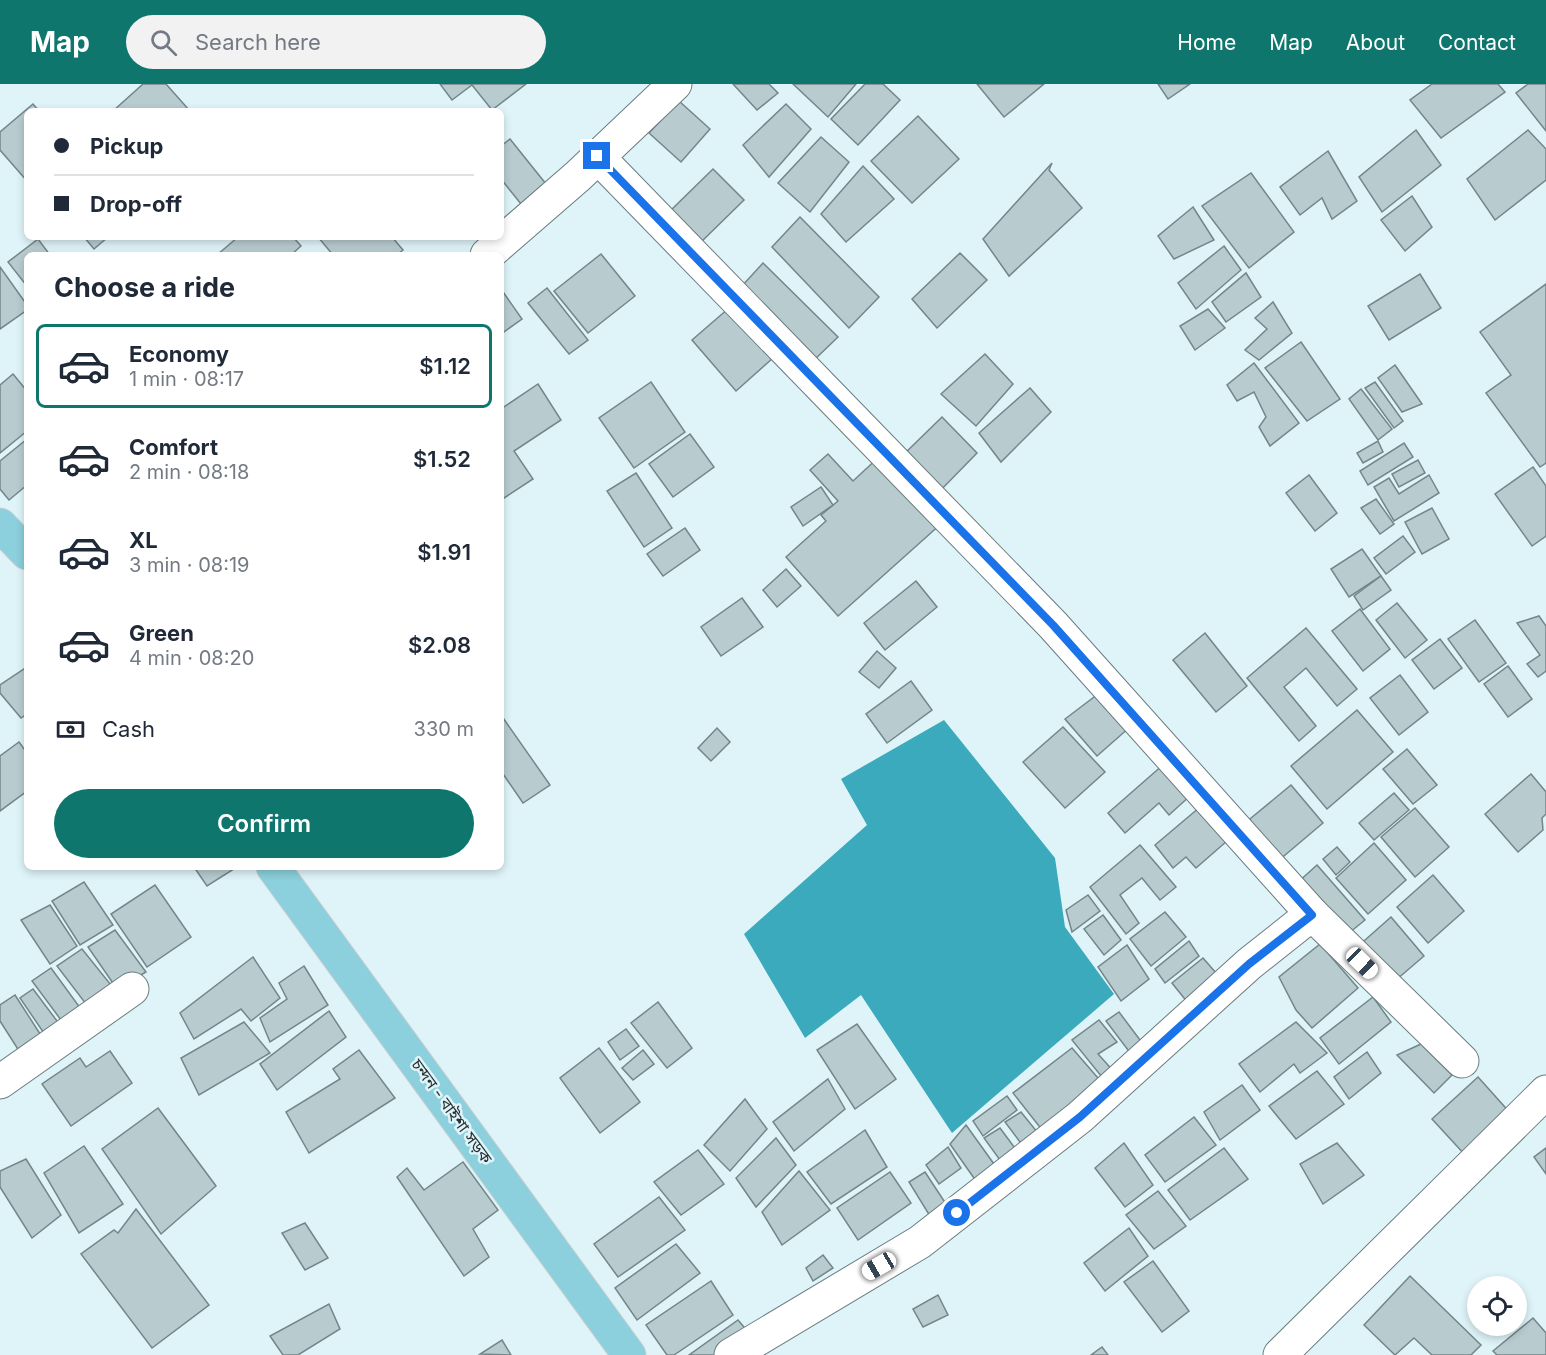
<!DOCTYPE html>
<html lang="en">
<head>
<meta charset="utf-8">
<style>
	body { margin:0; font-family:Inter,"Noto Sans Bengali",sans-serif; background:#f2f2f3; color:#1f2937; height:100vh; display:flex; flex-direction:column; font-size:22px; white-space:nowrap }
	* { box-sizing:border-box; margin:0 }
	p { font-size:20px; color:#747a83 }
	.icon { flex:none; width:33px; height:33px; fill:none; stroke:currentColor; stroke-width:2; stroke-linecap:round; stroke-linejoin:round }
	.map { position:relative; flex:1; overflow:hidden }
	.panel { position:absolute; left:24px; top:168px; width:480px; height:618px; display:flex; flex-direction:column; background:#fff; border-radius:9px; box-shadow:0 3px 9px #0003 }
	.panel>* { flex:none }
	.top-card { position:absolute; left:24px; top:24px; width:480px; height:132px; border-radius:9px; box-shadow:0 3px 9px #0003; display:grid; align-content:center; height:132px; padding:0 30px; background:#fff }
	.buttons { position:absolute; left:1467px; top:1192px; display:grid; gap:12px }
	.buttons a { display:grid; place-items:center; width:60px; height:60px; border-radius:50%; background:#fff; box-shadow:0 3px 9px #0003; font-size:30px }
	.end { position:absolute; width:27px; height:27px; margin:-14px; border:8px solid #1a73e8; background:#fff; box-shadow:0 0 0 3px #fff }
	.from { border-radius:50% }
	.car { position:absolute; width:18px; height:36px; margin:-18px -9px; border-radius:8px; box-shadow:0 0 4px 2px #0007; background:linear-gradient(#fff 24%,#345 0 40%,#fff 0 76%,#345 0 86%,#fff 0) }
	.top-card b { display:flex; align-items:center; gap:21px; height:57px; font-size:22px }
	.top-card b+b { border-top:2px solid #e0e1e3 }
	.top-card i { width:15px; height:15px; background:#1f2937 }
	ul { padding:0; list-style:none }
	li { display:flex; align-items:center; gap:18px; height:84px; margin:0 12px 9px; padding:0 18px; border:3px solid transparent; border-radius:9px }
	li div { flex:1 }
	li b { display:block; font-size:22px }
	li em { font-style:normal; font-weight:600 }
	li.current { border-color:#0f766e }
	li>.icon { width:54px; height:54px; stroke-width:1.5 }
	h2 { padding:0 30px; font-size:27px; line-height:72px }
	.pay { display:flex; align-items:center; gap:15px; height:66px; padding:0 30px; font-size:22px }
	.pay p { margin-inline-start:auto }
	.primary-button { display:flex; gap:12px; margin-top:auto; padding:12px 30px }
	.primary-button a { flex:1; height:69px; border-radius:36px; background:#0f766e; color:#fff; font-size:24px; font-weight:600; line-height:69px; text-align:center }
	header { display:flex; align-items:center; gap:36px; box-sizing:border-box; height:84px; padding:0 30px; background:#0f766e; color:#fff }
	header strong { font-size:28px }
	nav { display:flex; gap:33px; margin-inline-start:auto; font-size:21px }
	.search { width:420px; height:54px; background:#f2f2f3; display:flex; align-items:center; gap:15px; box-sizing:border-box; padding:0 21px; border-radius:33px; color:#747a83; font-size:22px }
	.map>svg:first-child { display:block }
	.water { fill:#3baabd }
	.building { fill:#b8ccd0; stroke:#73868a; stroke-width:1.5 }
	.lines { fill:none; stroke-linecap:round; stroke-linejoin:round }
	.minor-casing { stroke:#697c80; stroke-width:35 }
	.major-casing { stroke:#cfd1d1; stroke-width:35 }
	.minor { stroke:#fff; stroke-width:33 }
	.major { stroke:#8bd0dc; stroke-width:33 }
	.route { stroke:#1a73e8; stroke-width:8 }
	.labels { text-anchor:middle; stroke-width:5; stroke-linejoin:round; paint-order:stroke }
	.street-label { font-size:16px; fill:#262e30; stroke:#dff4f9 }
</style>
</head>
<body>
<header>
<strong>Map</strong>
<div class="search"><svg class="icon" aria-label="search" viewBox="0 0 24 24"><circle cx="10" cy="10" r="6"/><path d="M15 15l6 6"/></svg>Search here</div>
<nav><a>Home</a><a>Map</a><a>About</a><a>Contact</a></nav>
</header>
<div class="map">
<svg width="1546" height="1271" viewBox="0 0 1546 1271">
	<rect width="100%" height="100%" fill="#dff4f9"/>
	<path class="water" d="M944,636L1055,774L1065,843L1114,910L952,1049L861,911L805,954L744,850L867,741L841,695Z"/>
	<g class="building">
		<path d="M143,0H166L190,27H113Z"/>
		<path d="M440,0H526L492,26L472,1L452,16Z"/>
		<path d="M733,0H769L778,9L757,26Z"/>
		<path d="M793,0H856L828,33Z"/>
		<path d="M865,0H883L900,16L858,61L831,35Z"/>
		<path d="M977,0H1044L1004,33Z"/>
		<path d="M1158,0H1190L1168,15Z"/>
		<path d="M1432,0H1498L1505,8L1441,54L1410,16Z"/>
		<path d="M1528,0H1546V47L1516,9Z"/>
		<path d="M679,17L710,45L681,78L649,49Z"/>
		<path d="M33,20L39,27H27V97L0,66V48Z"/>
		<path d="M786,20L811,45L769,93L743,61Z"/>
		<path d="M918,32L959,75L912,119L871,77Z"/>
		<path d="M1416,46L1441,81L1382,128L1359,93Z"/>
		<path d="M1528,46L1546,65V96L1495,136L1467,95Z"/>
		<path d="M821,53L849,78L810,128L778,99Z"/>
		<path d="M510,55L550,105L525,125L501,95V62Z"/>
		<path d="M1328,67L1357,117L1332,135L1322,114L1300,131L1280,103Z"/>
		<path d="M1052,79L1049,86L1082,124L1009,192L983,155Z"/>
		<path d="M863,82L894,115L846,158L821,130Z"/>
		<path d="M713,85L744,116L698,161L667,130Z"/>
		<path d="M1251,89L1294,148L1249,184L1202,122Z"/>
		<path d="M1412,112L1432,143L1405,167L1381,136Z"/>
		<path d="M1193,123L1214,156L1174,175L1158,152Z"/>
		<path d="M800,133L879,213L849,244L772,163Z"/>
		<path d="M84,153H108L94,165Z"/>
		<path d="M238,153H293L301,162L291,171H217Z"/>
		<path d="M318,153H392L403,166L397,171H333Z"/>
		<path d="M38,155L50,171H27L26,201L8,178Z"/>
		<path d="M1224,162L1241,186L1196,225L1178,199Z"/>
		<path d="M960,169L987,196L937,244L912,215Z"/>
		<path d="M601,170L635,212L588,249L554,207Z"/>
		<path d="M763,179L838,253L811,279L741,203Z"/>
		<path d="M0,183L27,221V226L0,245Z"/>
		<path d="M1246,189L1261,213L1226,238L1212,218Z"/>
		<path d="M1420,190L1441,224L1389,256L1368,222Z"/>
		<path d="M1546,200V379L1540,383L1486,309L1511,291L1480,248Z"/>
		<path d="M547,204L588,256L569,270L528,219Z"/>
		<path d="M501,205L522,235L501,250Z"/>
		<path d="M1273,218L1292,249L1259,276L1245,266L1267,245L1255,234Z"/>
		<path d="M729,224L773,274L736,307L692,256Z"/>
		<path d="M1208,225L1225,244L1195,266L1180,242Z"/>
		<path d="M1301,258L1340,315L1307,337L1265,284Z"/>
		<path d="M985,270L1013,300L976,342L941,310Z"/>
		<path d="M1254,279L1299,339L1270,362L1259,343L1266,333L1254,308L1237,317L1227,301Z"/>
		<path d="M1395,281L1422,320L1402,328L1378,294Z"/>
		<path d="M13,290L27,307V347L0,369V301Z"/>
		<path d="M651,298L685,348L634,384L599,334Z"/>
		<path d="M1375,298L1403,337L1394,344L1365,304Z"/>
		<path d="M538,300L561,336L514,367L533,395L501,416V325Z"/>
		<path d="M1030,304L1051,328L1001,378L979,349Z"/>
		<path d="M1361,305L1392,345L1378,356L1349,315Z"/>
		<path d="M942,333L977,369L936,411L900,374Z"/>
		<path d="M690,350L714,383L673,413L649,380Z"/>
		<path d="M27,355V401L9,416L0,405V377Z"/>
		<path d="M1378,357L1383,368L1363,379L1357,369Z"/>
		<path d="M1404,359L1413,373L1368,401L1360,387Z"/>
		<path d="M828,370L853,397L881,371L942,439L838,532L786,473L826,437L821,431L838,417L810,386Z"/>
		<path d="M1418,376L1425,389L1399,403L1392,390Z"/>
		<path d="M1533,383L1546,402V452L1532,462L1495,410Z"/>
		<path d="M636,389L672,444L644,463L607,407Z"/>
		<path d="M1309,391L1337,429L1315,447L1286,409Z"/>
		<path d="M1429,391L1439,409L1394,437L1374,403L1389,394L1399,410Z"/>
		<path d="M821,403L833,421L803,442L791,423Z"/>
		<path d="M1376,415L1394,440L1380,450L1361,424Z"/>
		<path d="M1432,424L1449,455L1422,470L1405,438Z"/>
		<path d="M685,444L700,466L663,492L647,470Z"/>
		<path d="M1403,452L1415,468L1386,490L1374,474Z"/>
		<path d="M1362,465L1381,492L1349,513L1331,485Z"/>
		<path d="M786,485L801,502L777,523L763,506Z"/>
		<path d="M1381,492L1391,506L1363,526L1354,512Z"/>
		<path d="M916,497L937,523L885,566L864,539Z"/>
		<path d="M742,514L763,543L721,572L701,543Z"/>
		<path d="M1397,519L1427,556L1405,574L1376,536Z"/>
		<path d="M1360,525L1390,565L1363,587L1332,547Z"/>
		<path d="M1539,532L1546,542V587L1538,593L1527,580L1540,571L1517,539Z"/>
		<path d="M1475,536L1506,579L1479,598L1448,555Z"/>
		<path d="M1306,544L1357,605L1337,622L1306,584L1284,603L1316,642L1299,657L1247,594Z"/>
		<path d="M1205,549L1247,602L1216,628L1173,576Z"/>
		<path d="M1440,555L1462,584L1434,605L1412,576Z"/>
		<path d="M877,567L896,584L879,604L859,588Z"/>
		<path d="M1508,582L1532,615L1508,633L1484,600Z"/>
		<path d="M27,583V630L21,634L0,609V601Z"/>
		<path d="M1400,591L1428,628L1399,651L1370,614Z"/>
		<path d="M911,597L932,626L887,659L866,630Z"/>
		<path d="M1102,607L1130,643L1097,672L1065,635Z"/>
		<path d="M1357,626L1393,668L1327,725L1291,682Z"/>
		<path d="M501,631L550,701L523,719L501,687Z"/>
		<path d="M1063,643L1105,688L1065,724L1023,678Z"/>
		<path d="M717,644L730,658L711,677L698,664Z"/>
		<path d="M19,658L27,669V707L0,727V672Z"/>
		<path d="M1407,665L1437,701L1413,720L1383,685Z"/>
		<path d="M1164,680L1191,711L1169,731L1159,719L1125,749L1108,729Z"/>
		<path d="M1531,690L1546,708V730L1542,734L1543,746L1518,768L1485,730Z"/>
		<path d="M1291,701L1323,739L1278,777L1245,739Z"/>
		<path d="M1394,709L1409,726L1374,756L1359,739Z"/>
		<path d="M1200,723L1227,757L1196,784L1186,773L1173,784L1155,761Z"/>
		<path d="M1415,724L1449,763L1415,793L1381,753Z"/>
		<path d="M1374,759L1406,796L1368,830L1336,794Z"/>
		<path d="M1140,761L1176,803L1160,816L1142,794L1120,811L1139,839L1126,850L1090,803Z"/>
		<path d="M1337,763L1350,778L1336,791L1323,775Z"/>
		<path d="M1317,781L1365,836L1344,853L1297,799Z"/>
		<path d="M194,783H237L207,802Z"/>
		<path d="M1433,791L1464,827L1428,859L1397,823Z"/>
		<path d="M84,798L113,841L80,861L52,817Z"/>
		<path d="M155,801L191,853L147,883L111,830Z"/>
		<path d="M1088,811L1100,827L1072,848L1066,826Z"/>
		<path d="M50,821L77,862L50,880L21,836Z"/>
		<path d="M1165,828L1186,853L1151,882L1130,855Z"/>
		<path d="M1103,831L1121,856L1104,871L1084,845Z"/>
		<path d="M1391,833L1424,872L1389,902L1356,864Z"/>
		<path d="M115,846L146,888L117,905L88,863Z"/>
		<path d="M1189,857L1199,872L1165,899L1155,885Z"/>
		<path d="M1320,860L1358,904L1312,944L1296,926L1279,893Z"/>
		<path d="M1127,861L1149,895L1121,917L1098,883Z"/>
		<path d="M82,865L111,901L86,920L57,882Z"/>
		<path d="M253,873L280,914L251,937L241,925L194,955L180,929Z"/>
		<path d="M1203,874L1223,897L1192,924L1172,899Z"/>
		<path d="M304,882L328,921L270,958L260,934L287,915L279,899Z"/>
		<path d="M51,884L86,932L67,944L32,897Z"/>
		<path d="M33,905L63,945L48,955L20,914Z"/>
		<path d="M15,911L44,956L21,970L0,937V921Z"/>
		<path d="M1373,913L1391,938L1339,980L1320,954Z"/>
		<path d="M658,918L692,964L667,984L631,939Z"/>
		<path d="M329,927L346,953L277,1006L260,980Z"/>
		<path d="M1119,928L1146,964L1134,974L1106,937Z"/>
		<path d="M1099,936L1117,958L1098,970L1116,990L1106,998L1072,956Z"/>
		<path d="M244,938L270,969L199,1011L181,974Z"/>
		<path d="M1296,938L1327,969L1300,989L1294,980L1260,1008L1239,980Z"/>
		<path d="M857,940L896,995L855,1025L817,966Z"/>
		<path d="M626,945L639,962L620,976L608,958Z"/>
		<path d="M1421,960L1452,991L1434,1009L1397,971Z"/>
		<path d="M599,964L640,1018L600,1049L560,994Z"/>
		<path d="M1072,964L1104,1001L1046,1051L1013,1009Z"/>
		<path d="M359,966L395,1014L309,1069L286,1028L340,995L333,985Z"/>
		<path d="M643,966L654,980L633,996L622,984Z"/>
		<path d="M110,967L132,999L71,1042L42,1000L80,974L86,983Z"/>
		<path d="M1367,968L1381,989L1349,1015L1334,993Z"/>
		<path d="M1317,987L1344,1020L1296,1055L1269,1022Z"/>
		<path d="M1478,993L1512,1031L1466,1072L1432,1035Z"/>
		<path d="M828,995L845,1025L794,1067L773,1038Z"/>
		<path d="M1242,1001L1260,1026L1220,1056L1204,1028Z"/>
		<path d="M1007,1012L1017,1026L983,1052L973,1037Z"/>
		<path d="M745,1015L767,1045L730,1087L704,1061Z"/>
		<path d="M158,1024L216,1102L161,1150L102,1065Z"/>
		<path d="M1021,1028L1042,1054L1026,1066L1005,1038Z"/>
		<path d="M1194,1033L1216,1061L1165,1098L1145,1071Z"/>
		<path d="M966,1041L999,1087L981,1104L950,1060Z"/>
		<path d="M1000,1044L1020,1071L1005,1083L984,1054Z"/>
		<path d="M865,1046L887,1083L831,1120L807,1088Z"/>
		<path d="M776,1054L796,1081L756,1123L736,1094Z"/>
		<path d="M1124,1059L1153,1101L1125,1123L1095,1084Z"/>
		<path d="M1337,1059L1364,1091L1323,1120L1300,1080Z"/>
		<path d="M84,1062L123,1120L79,1149L44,1089Z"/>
		<path d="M948,1063L961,1084L939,1100L926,1081Z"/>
		<path d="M1224,1064L1248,1095L1190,1136L1168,1106Z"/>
		<path d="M1546,1064V1090L1534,1073Z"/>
		<path d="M698,1066L724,1100L681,1131L654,1098Z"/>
		<path d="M26,1075L61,1131L32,1154L0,1103V1087Z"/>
		<path d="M463,1078L498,1126L473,1145L489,1173L464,1192L397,1093L407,1084L424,1106Z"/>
		<path d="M799,1087L830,1126L782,1161L762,1128Z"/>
		<path d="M890,1088L911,1119L858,1156L837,1124Z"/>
		<path d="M925,1088L950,1126L933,1137L909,1098Z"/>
		<path d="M1158,1107L1186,1142L1154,1165L1126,1131Z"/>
		<path d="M659,1113L685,1146L618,1193L594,1160Z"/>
		<path d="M136,1125L209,1221L152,1264L81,1170L114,1146L118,1149Z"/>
		<path d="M305,1139L328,1174L305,1186L282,1149Z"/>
		<path d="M1129,1144L1148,1172L1105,1207L1084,1179Z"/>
		<path d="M676,1160L700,1189L637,1236L615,1204Z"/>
		<path d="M823,1171L833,1184L813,1197L806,1184Z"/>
		<path d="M1153,1177L1189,1227L1162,1248L1124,1198Z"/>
		<path d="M1410,1192L1481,1261L1471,1271H1432L1414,1254L1395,1271L1364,1241Z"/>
		<path d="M711,1197L733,1231L674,1271H667L646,1241Z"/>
		<path d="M938,1211L948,1231L923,1243L913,1225Z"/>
		<path d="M329,1220L340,1245L298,1271H283L270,1252Z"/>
		<path d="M1533,1234L1546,1249V1271H1497L1493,1267Z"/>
		<path d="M738,1236L748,1248L718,1271H689Z"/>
		<path d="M502,1256L511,1271L480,1270Z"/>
		<path d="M1102,1263L1108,1271H1091Z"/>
	</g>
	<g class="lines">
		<g class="minor-casing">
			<g id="minor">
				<path d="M597,72L1053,541L1312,830"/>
				<path d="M487,171L578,92L675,0"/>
				<path d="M0,998L132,905"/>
				<path d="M731,1271L920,1158L1080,1033L1249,880L1312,830L1462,977"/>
				<path d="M1280,1271L1546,1008"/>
			</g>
		</g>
		<g class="major-casing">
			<g id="major">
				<path d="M0,441L27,469"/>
				<path d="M273,783L629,1271"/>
			</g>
		</g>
		<use href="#minor" class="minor"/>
		<use href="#major" class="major"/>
	</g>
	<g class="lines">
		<path class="route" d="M597,72L1053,541L1312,831L1249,880L1080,1033L957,1129"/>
	</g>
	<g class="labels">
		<g class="street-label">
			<text transform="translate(452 1027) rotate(54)" y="6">চন্দন - বাইশা সড়ক</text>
		</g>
	</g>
</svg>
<div class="buttons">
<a><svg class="icon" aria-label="locate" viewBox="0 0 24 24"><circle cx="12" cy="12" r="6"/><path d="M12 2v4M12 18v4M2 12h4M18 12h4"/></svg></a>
</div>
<i class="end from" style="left:957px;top:1129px"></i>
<i class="end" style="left:597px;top:72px"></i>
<i class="car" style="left:1362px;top:879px;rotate:134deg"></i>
<i class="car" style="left:879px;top:1182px;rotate:240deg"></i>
<div class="top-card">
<b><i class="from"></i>Pickup</b>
<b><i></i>Drop-off</b>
</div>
<section class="panel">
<h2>Choose a ride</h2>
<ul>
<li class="current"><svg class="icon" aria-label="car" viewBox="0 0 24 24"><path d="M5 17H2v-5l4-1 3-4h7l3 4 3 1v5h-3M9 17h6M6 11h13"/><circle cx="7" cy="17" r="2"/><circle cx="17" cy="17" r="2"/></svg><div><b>Economy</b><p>1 min · 08:17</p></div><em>$1.12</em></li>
<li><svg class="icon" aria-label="car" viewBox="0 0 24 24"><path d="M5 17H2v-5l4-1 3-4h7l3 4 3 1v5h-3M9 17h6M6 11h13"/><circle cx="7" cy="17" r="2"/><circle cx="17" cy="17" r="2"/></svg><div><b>Comfort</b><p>2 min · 08:18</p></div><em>$1.52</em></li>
<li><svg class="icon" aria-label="car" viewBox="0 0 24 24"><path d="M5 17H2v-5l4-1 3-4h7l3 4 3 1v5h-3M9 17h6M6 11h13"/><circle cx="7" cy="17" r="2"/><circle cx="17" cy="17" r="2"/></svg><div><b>XL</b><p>3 min · 08:19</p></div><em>$1.91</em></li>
<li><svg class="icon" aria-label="car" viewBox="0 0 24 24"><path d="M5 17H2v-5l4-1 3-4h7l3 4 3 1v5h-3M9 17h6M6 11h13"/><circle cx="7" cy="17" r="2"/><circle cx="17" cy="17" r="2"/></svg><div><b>Green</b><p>4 min · 08:20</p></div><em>$2.08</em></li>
</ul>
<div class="pay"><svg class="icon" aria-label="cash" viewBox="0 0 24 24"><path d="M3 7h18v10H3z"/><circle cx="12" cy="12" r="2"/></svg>Cash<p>330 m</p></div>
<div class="primary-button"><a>Confirm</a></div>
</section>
</div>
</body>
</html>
